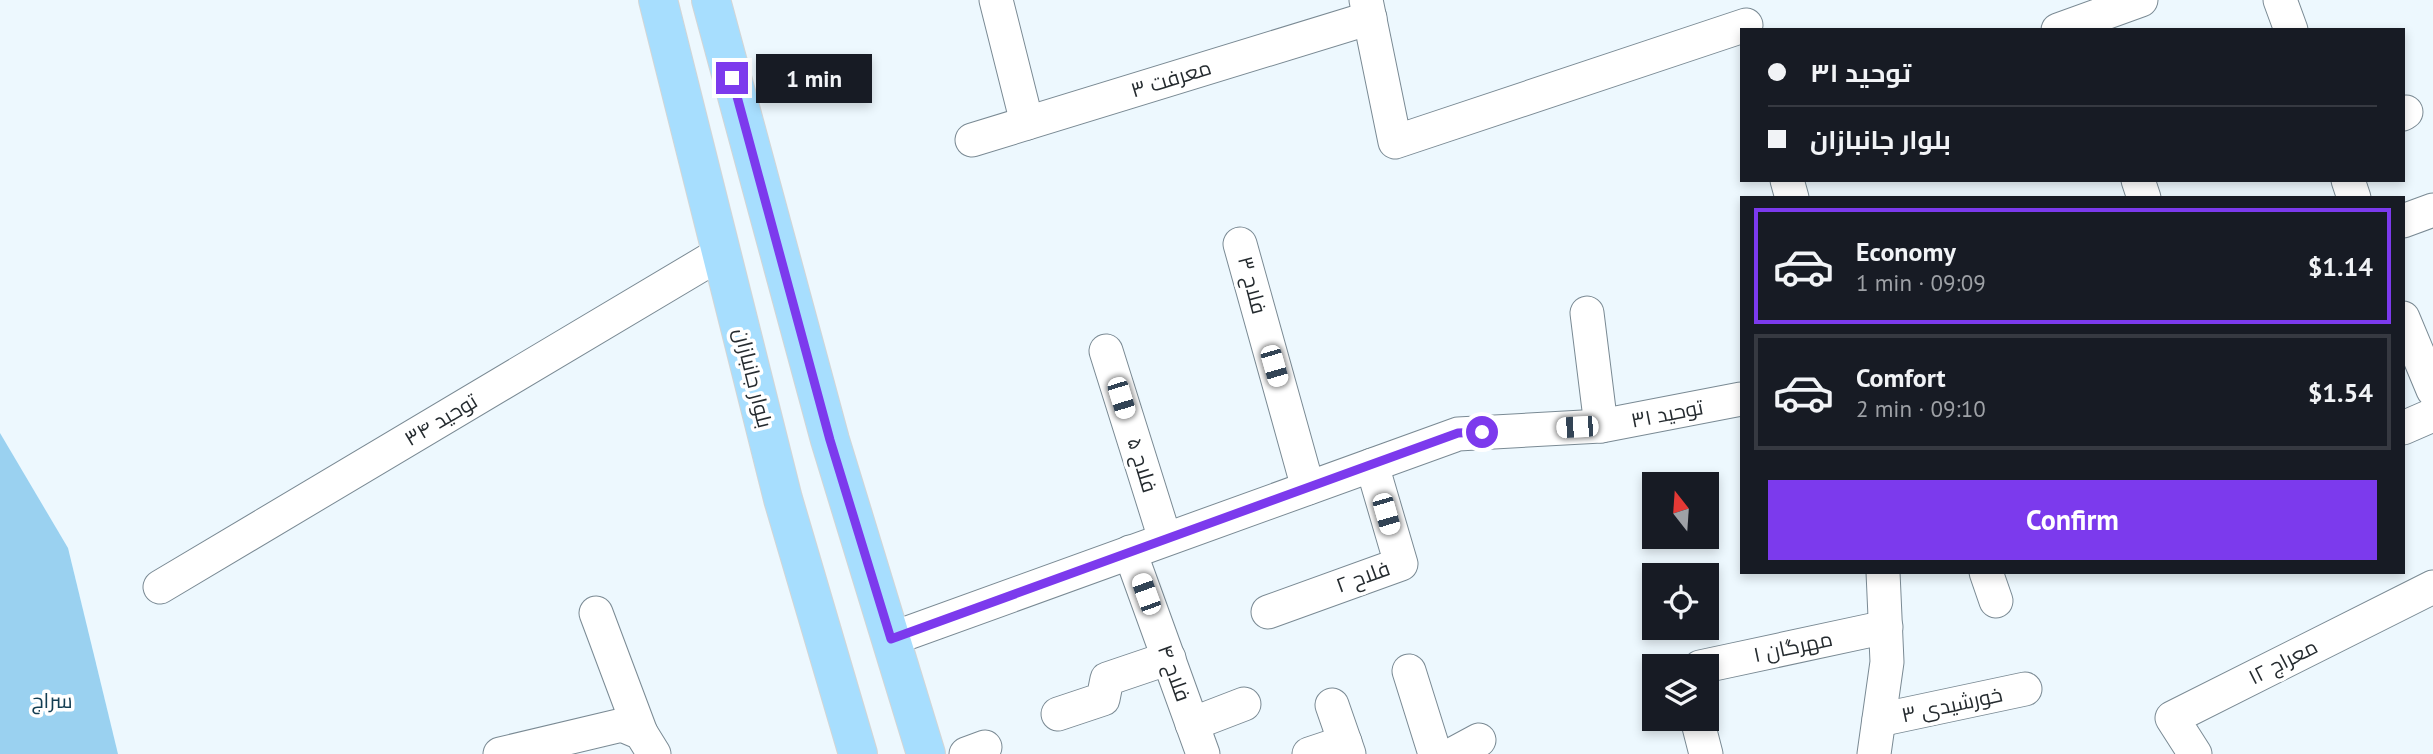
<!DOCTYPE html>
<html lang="en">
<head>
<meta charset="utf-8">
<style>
	body { margin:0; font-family:"PT Sans",Cairo,sans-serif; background:#242831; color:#f1f3f6; height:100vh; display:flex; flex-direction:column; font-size:26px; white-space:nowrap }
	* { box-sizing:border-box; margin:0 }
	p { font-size:23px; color:#9ea1a6 }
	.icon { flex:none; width:38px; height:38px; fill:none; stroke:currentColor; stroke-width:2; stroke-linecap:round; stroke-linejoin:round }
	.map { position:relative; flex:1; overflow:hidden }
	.drawer { position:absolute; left:1740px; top:196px; width:665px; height:378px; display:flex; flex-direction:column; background:#171b24; border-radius:0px; box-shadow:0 4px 10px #0003 }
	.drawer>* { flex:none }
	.top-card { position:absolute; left:1740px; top:28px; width:665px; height:154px; border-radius:0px; box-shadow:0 4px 10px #0003; display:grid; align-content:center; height:154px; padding:0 28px; background:#171b24 }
	.needle { width:46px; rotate:343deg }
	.buttons { position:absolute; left:1642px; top:472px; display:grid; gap:14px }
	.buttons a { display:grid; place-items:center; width:77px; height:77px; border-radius:0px; background:#171b24; box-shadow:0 4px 10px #0003; font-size:35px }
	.end { position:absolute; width:32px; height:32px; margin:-16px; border:9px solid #7c3aed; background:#fff; box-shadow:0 0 0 4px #fff }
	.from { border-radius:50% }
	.bubble { position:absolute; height:49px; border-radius:0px; background:#171b24; box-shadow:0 4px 10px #0003; font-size:23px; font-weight:700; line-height:49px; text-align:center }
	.car { position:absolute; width:21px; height:42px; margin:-21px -10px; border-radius:9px; box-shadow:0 0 5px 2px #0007; background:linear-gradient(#fff 24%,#345 0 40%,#fff 0 76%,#345 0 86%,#fff 0) }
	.top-card b { display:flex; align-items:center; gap:24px; height:66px; font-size:26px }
	.top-card b+b { border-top:2px solid #363941 }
	.top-card i { width:18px; height:18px; background:#f1f3f6 }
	ul { padding:12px 0 0; list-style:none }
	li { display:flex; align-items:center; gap:21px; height:116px; margin:0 14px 10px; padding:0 14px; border:4px solid #363941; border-radius:0px }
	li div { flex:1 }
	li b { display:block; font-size:26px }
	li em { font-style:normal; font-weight:700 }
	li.active { border-color:#7c3aed }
	li>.icon { width:63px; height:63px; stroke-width:1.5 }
	.primary-button { display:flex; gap:14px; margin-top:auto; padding:14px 28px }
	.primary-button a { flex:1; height:80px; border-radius:0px; background:#7c3aed; color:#fff; font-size:28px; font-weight:700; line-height:80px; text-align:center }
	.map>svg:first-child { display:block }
	.green { fill:#9ad1f0 }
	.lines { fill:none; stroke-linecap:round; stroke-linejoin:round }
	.minor-casing { stroke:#7a8a94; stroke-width:35 }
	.highway-casing { stroke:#d3d5d5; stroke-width:40 }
	.minor { stroke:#fff; stroke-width:33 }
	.highway { stroke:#a7defe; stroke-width:38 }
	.route { stroke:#7c3aed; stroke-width:9 }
	.labels { text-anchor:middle; stroke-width:7; stroke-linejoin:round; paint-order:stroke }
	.street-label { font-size:21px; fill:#252b2f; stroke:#fff }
	.park-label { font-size:21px; fill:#133e53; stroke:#fff }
</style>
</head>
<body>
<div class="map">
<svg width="2433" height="754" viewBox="0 0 2433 754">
	<rect width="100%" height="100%" fill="#edf8fe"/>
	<path class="green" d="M0,433L68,548L118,754H0Z"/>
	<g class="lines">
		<g class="minor-casing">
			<g id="minor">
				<path d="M996,0L1027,123"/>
				<path d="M1366,0L1395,142L1746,25"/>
				<path d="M2280,0L2291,30"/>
				<path d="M2058,30L2141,0"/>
				<path d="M2403,114L2406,112"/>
				<path d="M972,140L1370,18"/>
				<path d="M1787,180L1792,198"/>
				<path d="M2138,180L2144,198"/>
				<path d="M2348,180L2354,198"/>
				<path d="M2403,221L2433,210"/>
				<path d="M1240,244L1308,488"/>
				<path d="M1587,313L1601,426"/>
				<path d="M2403,318L2433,390"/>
				<path d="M1106,351L1165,539"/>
				<path d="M2403,428L2433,415"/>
				<path d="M1130,552L1203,754"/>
				<path d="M1986,572L1996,601"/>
				<path d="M160,587L721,253"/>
				<path d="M1268,612L1401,564L1372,465"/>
				<path d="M596,613L641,733"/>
				<path d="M891,639L1458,434L1601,426L1741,399"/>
				<path d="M1700,667L1886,627"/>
				<path d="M1409,671L1435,754"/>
				<path d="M1332,705L1349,754"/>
				<path d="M1058,714L1103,699L1107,679L1169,658"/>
				<path d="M1697,719L1706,754"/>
				<path d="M1879,720L2025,689"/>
				<path d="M1192,724L1244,704"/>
				<path d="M500,754L622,725L641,733L654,754"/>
				<path d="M966,754L985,747"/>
				<path d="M1309,754L1345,742"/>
				<path d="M1453,754L1479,740"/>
				<path d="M1874,754L1887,662L1883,572"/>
				<path d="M2195,754L2172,718L2433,587"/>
			</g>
		</g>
		<g class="highway-casing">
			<g id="highway">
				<path d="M658,0L783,499L858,754"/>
				<path d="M711,0L830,440L926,754"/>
			</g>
		</g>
		<use href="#minor" class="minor"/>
		<use href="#highway" class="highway"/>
	</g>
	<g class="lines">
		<path class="route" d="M732,78L830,440L891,639L1458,433L1482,432"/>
	</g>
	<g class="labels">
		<g class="street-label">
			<text transform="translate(1171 79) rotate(-17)" y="7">معرفت ۳</text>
			<text transform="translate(1252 285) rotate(75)" y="7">فلاح ۳</text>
			<text transform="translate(753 378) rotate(76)" y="7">بلوار جانبازان</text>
			<text transform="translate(1667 414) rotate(-11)" y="7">توحید ۳۱</text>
			<text transform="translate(441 420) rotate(-31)" y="7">توحید ۳۴</text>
			<text transform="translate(1142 465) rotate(73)" y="7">فلاح ۵</text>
			<text transform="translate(1363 577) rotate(-20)" y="7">فلاح ۲</text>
			<text transform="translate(1793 647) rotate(-12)" y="7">مهرگان ۱</text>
			<text transform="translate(2283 662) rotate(-27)" y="7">معراج ۱۲</text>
			<text transform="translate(1174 673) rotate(70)" y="7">فلاح ۴</text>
			<text transform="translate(1952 705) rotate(-12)" y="7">خورشیدی ۳</text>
		</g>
		<g class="park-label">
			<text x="52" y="708">سراج</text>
		</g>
	</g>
</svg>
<div class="buttons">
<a><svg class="needle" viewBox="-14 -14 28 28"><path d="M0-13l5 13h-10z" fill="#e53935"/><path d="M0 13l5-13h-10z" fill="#9ea1a6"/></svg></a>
<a><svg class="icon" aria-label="locate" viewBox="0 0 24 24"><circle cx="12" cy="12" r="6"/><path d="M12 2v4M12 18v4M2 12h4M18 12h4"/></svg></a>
<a><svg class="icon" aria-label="layers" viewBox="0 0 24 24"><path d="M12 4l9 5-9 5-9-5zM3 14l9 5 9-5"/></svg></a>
</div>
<i class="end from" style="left:1482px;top:432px"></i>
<i class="end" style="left:732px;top:78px"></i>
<div class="bubble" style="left:756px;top:54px;width:116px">1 min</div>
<i class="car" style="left:1274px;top:366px;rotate:164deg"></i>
<i class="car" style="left:1121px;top:398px;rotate:163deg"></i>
<i class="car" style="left:1577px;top:427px;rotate:267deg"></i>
<i class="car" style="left:1386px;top:514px;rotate:164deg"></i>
<i class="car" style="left:1146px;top:594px;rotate:340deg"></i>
<div class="top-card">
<b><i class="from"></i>توحید ۳۱</b>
<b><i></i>بلوار جانبازان</b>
</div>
<section class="drawer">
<ul>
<li class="active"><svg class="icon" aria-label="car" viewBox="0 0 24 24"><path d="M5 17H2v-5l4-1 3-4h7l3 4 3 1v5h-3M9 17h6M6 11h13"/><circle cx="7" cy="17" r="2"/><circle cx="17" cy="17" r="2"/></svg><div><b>Economy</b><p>1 min · 09:09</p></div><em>$1.14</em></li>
<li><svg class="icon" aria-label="car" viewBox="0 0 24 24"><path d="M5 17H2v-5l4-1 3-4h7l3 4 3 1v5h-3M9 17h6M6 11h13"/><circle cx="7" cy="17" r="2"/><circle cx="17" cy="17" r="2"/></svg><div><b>Comfort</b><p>2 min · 09:10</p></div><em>$1.54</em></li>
</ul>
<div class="primary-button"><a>Confirm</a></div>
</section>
</div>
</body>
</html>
